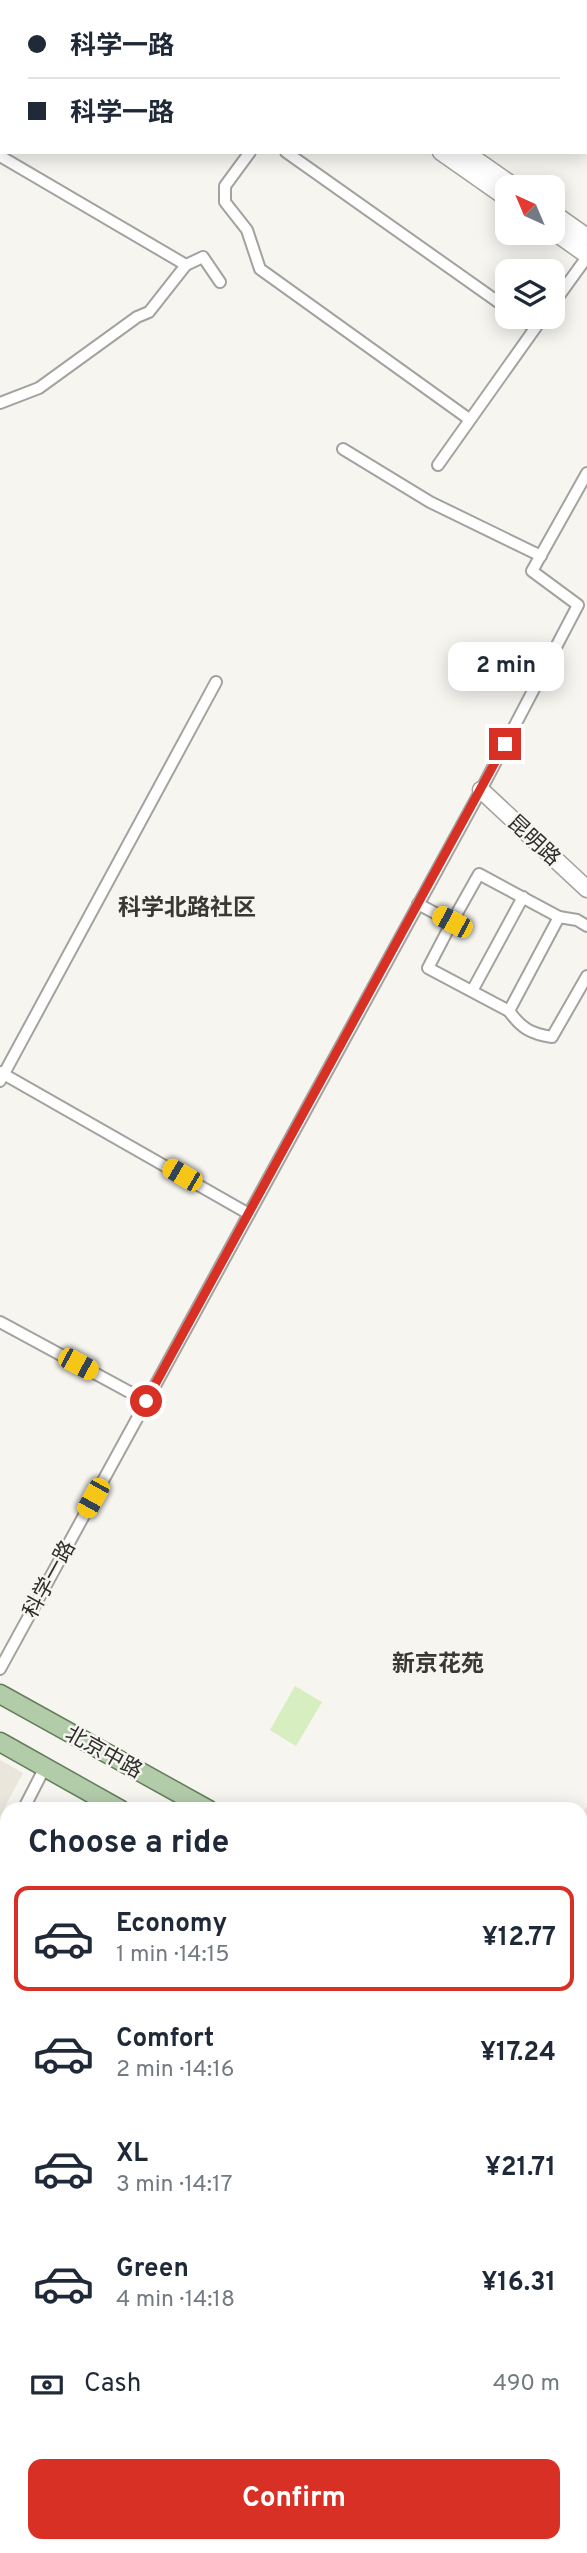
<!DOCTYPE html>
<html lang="en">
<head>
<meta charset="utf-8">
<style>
	body { margin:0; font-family:Overpass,"Noto Sans SC",sans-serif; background:#f6f6f7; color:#1f2937; height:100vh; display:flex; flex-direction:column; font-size:26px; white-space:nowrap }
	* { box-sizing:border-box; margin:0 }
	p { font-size:23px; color:#747a83 }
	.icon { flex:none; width:38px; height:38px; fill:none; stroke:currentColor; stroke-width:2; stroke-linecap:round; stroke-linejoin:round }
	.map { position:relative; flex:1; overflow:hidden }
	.drawer { position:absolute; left:0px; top:1802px; width:588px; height:751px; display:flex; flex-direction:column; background:#fff; border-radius:21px 21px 0 0; box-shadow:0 4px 18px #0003 }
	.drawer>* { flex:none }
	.banner { position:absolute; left:0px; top:0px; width:588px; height:154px; box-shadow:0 4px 18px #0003; display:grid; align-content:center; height:154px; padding:0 28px; background:#fff }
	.needle { width:46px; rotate:316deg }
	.fabs { position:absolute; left:495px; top:175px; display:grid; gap:14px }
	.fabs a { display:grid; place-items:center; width:70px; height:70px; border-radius:14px; background:#fff; box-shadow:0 4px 18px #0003; font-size:35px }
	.end { position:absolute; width:32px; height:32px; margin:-16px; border:9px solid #d93025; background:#fff; box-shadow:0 0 0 4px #fff }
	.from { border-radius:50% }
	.bubble { position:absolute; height:49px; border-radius:14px; background:#fff; box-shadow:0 4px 18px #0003; font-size:23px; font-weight:700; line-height:49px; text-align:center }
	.car { position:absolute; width:21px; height:42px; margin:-21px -10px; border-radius:9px; box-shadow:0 0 5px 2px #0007; background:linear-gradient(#f5c518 24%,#345 0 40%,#f5c518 0 76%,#345 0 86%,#f5c518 0) }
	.banner b { display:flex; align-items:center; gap:24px; height:66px; font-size:26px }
	.banner b+b { border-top:2px solid #e0e1e3 }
	.banner i { width:18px; height:18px; background:#1f2937 }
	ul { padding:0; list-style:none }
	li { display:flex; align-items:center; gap:21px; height:105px; margin:0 14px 10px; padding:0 14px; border:4px solid transparent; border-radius:14px }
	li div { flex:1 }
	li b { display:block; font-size:26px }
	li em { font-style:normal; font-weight:700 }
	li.active { border-color:#d93025 }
	li>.icon { width:63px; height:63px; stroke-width:1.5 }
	h2 { padding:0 28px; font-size:32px; line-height:84px }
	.pay { display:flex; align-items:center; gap:18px; height:77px; padding:0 28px; font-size:26px }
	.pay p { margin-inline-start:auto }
	.cta { display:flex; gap:14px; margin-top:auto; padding:14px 28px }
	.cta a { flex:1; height:80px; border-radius:14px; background:#d93025; color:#fff; font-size:28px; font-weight:700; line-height:80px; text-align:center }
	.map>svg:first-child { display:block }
	.built { fill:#eae6db }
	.green { fill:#d7eec0 }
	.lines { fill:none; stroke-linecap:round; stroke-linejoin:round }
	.street-casing { stroke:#a3a29e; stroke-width:14 }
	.secondary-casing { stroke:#a3a29e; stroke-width:19 }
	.primary-casing { stroke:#637e5a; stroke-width:21 }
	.highway-casing { stroke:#637e5a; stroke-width:23 }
	.street { stroke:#fff; stroke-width:10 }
	.secondary { stroke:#fff; stroke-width:16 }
	.primary { stroke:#b2ccaa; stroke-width:18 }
	.highway { stroke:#7faa72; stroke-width:19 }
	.route { stroke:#d93025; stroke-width:9 }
	.labels { text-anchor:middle; stroke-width:5; stroke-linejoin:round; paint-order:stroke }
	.street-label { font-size:21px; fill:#2e2d2c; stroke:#f6f5f0 }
	.neighbourhood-label { font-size:23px; font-weight:bold; fill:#393834; stroke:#f6f5f0 }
</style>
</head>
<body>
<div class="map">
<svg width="587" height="2553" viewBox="0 0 587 2553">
	<rect width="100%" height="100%" fill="#f6f5f0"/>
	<g class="built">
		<path d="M0,1760L23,1773L0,1816Z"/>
		<path d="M587,1806V1972L581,1968V1817Z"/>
	</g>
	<path class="green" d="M295,1686L322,1702L296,1746L270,1730Z"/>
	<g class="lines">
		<g class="street-casing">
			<g id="street">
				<path d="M315,0L317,2"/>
				<path d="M544,0L546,2"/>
				<path d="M352,2L353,0"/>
				<path d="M421,2L423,0"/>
				<path d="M586,29L587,30"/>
				<path d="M250,152L225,186V202L247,230L260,269L469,419"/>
				<path d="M286,152L508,309"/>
				<path d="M0,156L186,265"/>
				<path d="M553,304L587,257"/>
				<path d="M519,317L535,328"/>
				<path d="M0,403L39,388L137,317L149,312L186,265L203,257L220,282"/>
				<path d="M343,449L430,502L541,556"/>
				<path d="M438,465L543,317"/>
				<path d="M418,904L452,922L479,874L559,917L509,1011L428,968L452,922"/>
				<path d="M559,917L577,920L587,926"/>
				<path d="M472,991L523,897"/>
				<path d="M509,1011C521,1028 531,1034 552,1037L587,976"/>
				<path d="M0,1072L249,1214"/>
				<path d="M0,1081L216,682"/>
				<path d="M0,1322L146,1401"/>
				<path d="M0,1669L481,790L578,605L532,571L587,473"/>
				<path d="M23,1810L45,1767"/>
				<path d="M0,1849L7,1837"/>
				<path d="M0,2319L7,2323"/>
				<path d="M227,2546L239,2553"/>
				<path d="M406,2546L418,2553"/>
				<path d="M50,2553L54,2546"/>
			</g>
		</g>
		<g class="secondary-casing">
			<g id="secondary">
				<path d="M226,0L228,2"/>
				<path d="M246,0L249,2"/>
				<path d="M441,152L508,199"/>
				<path d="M465,152L515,187"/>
				<path d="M553,213L587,237"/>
				<path d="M553,231L587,255"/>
				<path d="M481,790L587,889"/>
			</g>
		</g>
		<g class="primary-casing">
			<g id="primary">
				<path d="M0,1694L209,1810"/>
				<path d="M0,1742L121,1810"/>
				<path d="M581,2016L587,2019"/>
				<path d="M581,2066L587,2069"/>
				<path d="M581,2414L587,2404"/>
				<path d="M581,2444L587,2433"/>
				<path d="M581,2477L587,2466"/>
				<path d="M581,2508L587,2496"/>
				<path d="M505,2553L509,2546"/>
				<path d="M521,2553L525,2546"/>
				<path d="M541,2553L544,2546"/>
				<path d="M557,2553L561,2546"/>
			</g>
		</g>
		<g class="highway-casing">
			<g id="highway">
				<path d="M581,2382L587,2373"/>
				<path d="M581,2530L587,2518"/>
				<path d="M486,2553L490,2546"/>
				<path d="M569,2553L573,2546"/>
			</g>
		</g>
		<use href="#street" class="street"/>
		<use href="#secondary" class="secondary"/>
		<use href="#primary" class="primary"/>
		<use href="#highway" class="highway"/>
	</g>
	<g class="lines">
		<path class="route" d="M146,1401L505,744"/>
	</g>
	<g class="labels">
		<g class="street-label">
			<text transform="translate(534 840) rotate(43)" y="7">昆明路</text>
			<text transform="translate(49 1579) rotate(-61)" y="7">科学一路</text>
			<text transform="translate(104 1752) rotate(29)" y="7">北京中路</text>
		</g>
		<g class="neighbourhood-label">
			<text x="187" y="915">科学北路社区</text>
			<text x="438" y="1671">新京花苑</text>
		</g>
	</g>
</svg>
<div class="fabs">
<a><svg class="needle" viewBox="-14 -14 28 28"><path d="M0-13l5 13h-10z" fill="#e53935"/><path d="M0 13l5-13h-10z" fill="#747a83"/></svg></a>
<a><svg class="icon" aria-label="layers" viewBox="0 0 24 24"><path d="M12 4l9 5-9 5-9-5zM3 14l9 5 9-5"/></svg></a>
</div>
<i class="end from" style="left:146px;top:1401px"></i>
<i class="end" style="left:505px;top:744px"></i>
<div class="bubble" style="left:448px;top:642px;width:116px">2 min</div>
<i class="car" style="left:452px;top:922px;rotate:298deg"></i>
<i class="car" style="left:182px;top:1175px;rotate:300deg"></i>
<i class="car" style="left:78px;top:1364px;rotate:118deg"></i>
<i class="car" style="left:93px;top:1498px;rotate:209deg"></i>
<div class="banner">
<b><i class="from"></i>科学一路</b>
<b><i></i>科学一路</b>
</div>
<section class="drawer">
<h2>Choose a ride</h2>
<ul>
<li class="active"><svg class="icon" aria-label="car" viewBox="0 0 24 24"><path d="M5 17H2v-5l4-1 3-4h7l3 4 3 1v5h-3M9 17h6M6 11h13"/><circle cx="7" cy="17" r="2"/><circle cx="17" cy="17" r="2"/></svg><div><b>Economy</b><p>1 min · 14:15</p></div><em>¥12.77</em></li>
<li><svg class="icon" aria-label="car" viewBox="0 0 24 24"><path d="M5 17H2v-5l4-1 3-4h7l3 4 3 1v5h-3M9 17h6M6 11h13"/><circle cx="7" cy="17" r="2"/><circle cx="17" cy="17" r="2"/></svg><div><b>Comfort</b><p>2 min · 14:16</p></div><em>¥17.24</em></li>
<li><svg class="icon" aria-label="car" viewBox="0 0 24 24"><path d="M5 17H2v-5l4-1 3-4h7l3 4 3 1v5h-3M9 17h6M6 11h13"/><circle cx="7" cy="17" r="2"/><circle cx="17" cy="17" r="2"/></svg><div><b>XL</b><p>3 min · 14:17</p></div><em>¥21.71</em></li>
<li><svg class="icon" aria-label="car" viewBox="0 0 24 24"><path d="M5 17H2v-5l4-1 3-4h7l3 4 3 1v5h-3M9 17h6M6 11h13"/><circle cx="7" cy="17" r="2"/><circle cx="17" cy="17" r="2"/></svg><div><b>Green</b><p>4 min · 14:18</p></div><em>¥16.31</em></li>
</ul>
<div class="pay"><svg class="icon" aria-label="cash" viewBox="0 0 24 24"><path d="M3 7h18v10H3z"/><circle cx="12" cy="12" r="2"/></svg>Cash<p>490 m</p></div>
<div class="cta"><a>Confirm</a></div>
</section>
</div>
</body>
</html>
